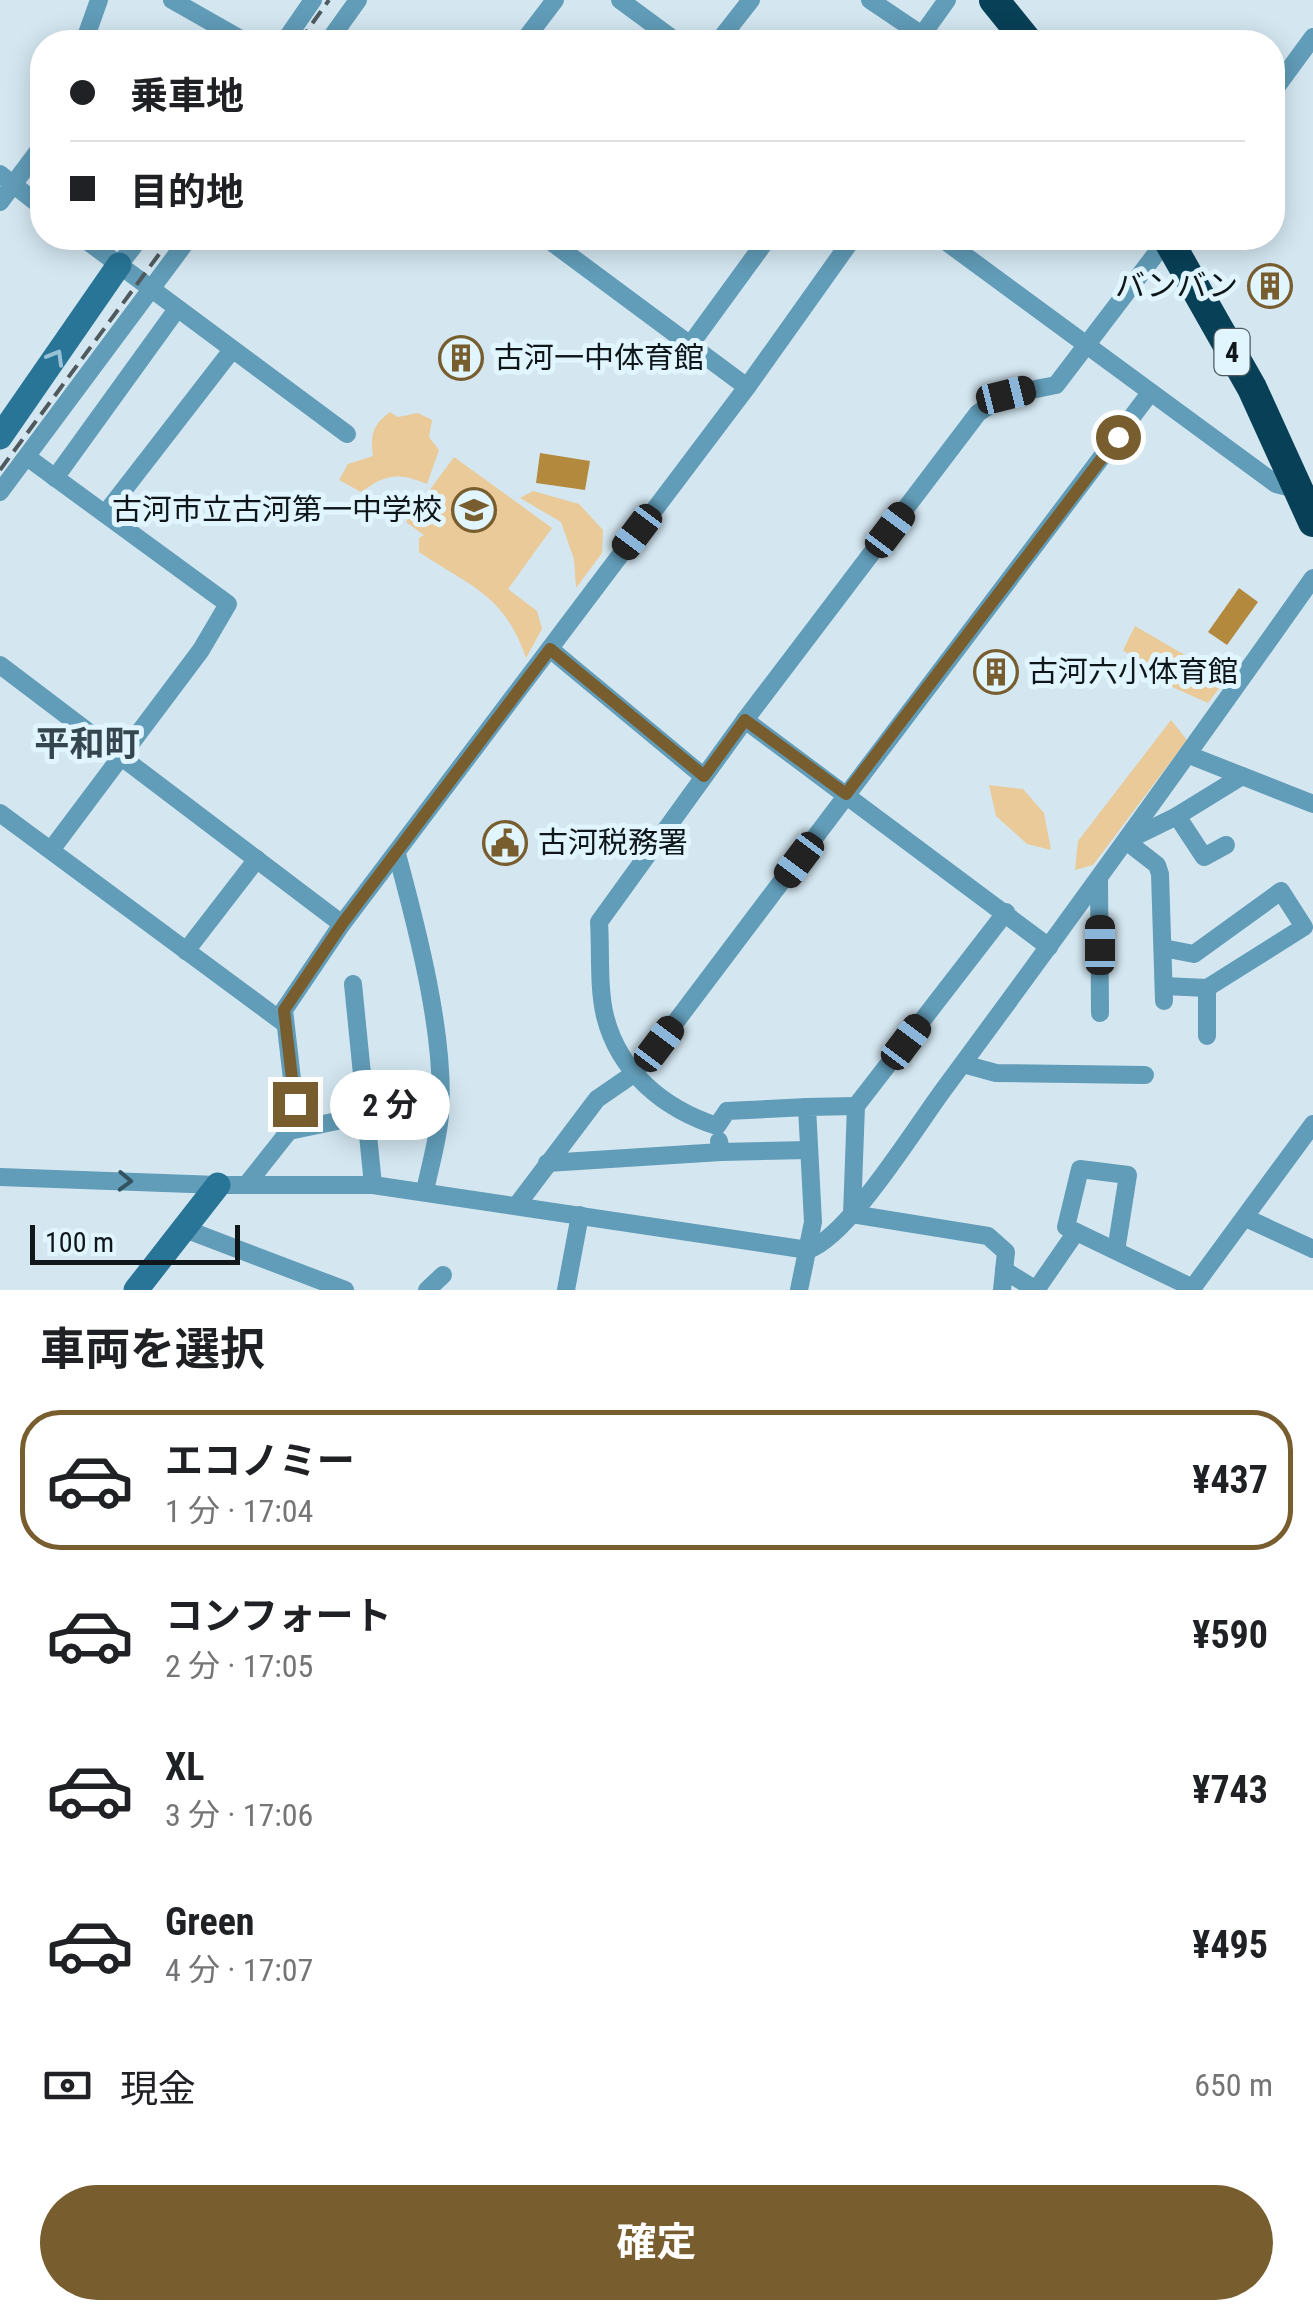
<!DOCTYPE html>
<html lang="ja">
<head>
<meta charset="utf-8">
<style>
	body { margin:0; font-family:"Roboto Condensed","Noto Sans JP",sans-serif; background:#f6f6f6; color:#202124; height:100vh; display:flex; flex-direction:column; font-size:38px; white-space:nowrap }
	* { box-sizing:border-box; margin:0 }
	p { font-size:32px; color:#757577 }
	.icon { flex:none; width:55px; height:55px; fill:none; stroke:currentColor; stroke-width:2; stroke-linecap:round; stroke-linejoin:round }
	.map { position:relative; height:1290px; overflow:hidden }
	.side { display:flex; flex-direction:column; background:#fff; flex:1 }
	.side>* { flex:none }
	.hud { position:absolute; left:30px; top:30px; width:1255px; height:220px; border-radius:40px; box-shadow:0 5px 25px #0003; display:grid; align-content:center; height:220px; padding:0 40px; background:#fff }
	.scale { position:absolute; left:30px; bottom:25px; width:210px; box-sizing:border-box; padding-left:10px; border:5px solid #10171a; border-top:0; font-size:28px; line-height:35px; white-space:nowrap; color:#10171a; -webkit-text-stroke:8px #e1f5ff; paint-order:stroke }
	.end { position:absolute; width:45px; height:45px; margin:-22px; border:12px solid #785d2f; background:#fff; box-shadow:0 0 0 5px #fff }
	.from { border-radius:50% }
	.bubble { position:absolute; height:70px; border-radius:35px; background:#fff; box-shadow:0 5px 25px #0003; font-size:32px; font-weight:700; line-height:70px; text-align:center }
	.car { position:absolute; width:30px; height:60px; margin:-30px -15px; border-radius:12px; box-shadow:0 0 8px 2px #0007; background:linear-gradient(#222 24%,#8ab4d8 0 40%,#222 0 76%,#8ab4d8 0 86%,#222 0) }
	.hud b { display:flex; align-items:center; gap:35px; height:95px; font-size:38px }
	.hud b+b { border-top:2px solid #e0e0e0 }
	.hud i { width:25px; height:25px; background:#202124 }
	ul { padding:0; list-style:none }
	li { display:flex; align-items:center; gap:30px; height:140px; margin:0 20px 15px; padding:0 20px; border:5px solid transparent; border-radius:40px }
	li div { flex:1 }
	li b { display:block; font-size:38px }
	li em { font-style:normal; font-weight:700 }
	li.current { border-color:#785d2f }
	li>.icon { width:90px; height:90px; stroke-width:1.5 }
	h2 { padding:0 40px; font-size:45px; line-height:120px }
	.pay { display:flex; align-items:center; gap:25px; height:110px; padding:0 40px; font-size:38px }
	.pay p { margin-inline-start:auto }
	.button { display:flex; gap:20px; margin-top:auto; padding:20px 40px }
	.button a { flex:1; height:115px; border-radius:60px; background:#785d2f; color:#fff; font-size:40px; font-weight:700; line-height:115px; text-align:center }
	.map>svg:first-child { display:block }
	.green { fill:#e9ca98 }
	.water { fill:#b3893e }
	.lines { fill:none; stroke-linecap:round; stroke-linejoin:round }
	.street { stroke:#619cb8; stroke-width:18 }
	.secondary { stroke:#287597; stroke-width:25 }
	.highway { stroke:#084057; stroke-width:30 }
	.rail { stroke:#4f5a5f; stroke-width:4; stroke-dasharray:15 8; stroke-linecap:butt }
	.oneway { stroke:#97c2d5 }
	.oneway2 { stroke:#345361 }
	.route { stroke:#785d2f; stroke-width:12 }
	.labels { text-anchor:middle; stroke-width:10; stroke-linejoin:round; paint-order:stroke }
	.shield { fill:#e1f5ff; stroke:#4f5a5f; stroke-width:2.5 }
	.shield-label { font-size:28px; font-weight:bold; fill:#10171a }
	.poi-label { font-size:30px; fill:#10171a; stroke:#e1f5ff; text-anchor:start }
	.quarter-label { font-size:35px; font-weight:bold; fill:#36464f; stroke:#e1f5ff }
</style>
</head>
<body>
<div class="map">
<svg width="1313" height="1290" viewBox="0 0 1313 1290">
	<rect width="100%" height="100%" fill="#d4e7f1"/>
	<g class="green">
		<path d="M390,412L398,417L418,413L432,420L429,437L439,450L427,484C398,472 386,474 361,492L339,480L348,464L373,456C370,434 373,425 390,412Z"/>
		<path d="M454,457L552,528L508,589L537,611L542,629L526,658C504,594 471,587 419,552V538L424,535L406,522Z"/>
		<path d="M533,491L579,504L603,530L602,553L576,588L574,559L561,522L520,498Z"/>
		<path d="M1135,626L1226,679L1208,703L1170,686L1123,650Z"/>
		<path d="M1171,720L1187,740L1093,865L1075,870L1078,841Z"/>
		<path d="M989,785L1023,789L1044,813L1051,850L1027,844L996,816Z"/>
	</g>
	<g class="water">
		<path d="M540,453L590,461L585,490L536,483Z"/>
		<path d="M1239,588L1258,602L1227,645L1208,632Z"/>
	</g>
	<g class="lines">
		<g class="street">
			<path d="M172,0L246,42"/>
			<path d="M620,0L677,42"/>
			<path d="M870,0L922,35L947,0"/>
			<path d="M84,42L99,0"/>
			<path d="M284,42L313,0"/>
			<path d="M328,42L358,0"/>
			<path d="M523,42L555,0"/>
			<path d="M718,42L751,0"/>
			<path d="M1272,93L1313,37"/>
			<path d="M0,174L42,207"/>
			<path d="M0,202L42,146"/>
			<path d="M83,238L347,434"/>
			<path d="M546,238L747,387"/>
			<path d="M941,238L1276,484L1299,490"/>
			<path d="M119,265L140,238"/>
			<path d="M690,345L768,238"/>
			<path d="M27,457L228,604L201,650L51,850"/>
			<path d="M55,478L177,309"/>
			<path d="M0,492L189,238"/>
			<path d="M105,514L232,350"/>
			<path d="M550,649L703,776"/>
			<path d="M0,665L342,924"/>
			<path d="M745,720L1049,947"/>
			<path d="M1189,755L1313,804"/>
			<path d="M0,813L284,1023"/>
			<path d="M1177,816L1204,857L1226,845"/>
			<path d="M1126,841L1157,865L1160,874L1164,1001"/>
			<path d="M1126,841L1177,816L1242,776"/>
			<path d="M397,854C417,928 446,1038 440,1115C438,1140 430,1166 425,1191"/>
			<path d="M1099,878L1100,1013"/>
			<path d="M1163,948L1194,954L1281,891L1304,927L1207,988V1036"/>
			<path d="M186,951L257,859"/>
			<path d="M353,984L373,1185"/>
			<path d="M1164,986L1207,988"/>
			<path d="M963,1064L996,1073L1145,1075"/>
			<path d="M856,1106L1006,912"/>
			<path d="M807,1107L727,1111L717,1126C664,1109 619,1072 605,1016C598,987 601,952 599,922L745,720L978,413L1006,395L1056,385L1168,238"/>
			<path d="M289,1131L366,1115L440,1110"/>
			<path d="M719,1141L721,1152L809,1150"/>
			<path d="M547,1163L721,1152"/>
			<path d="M0,1177L218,1185H373L808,1250C849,1236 915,1128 944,1089C1069,920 1192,749 1313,578"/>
			<path d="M247,1184L289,1131L295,1105L284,1010L342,924L747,387L853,238"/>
			<path d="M517,1205L597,1099L632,1075L659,1044L1150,393"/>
			<path d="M1246,1218L1313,1249"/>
			<path d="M185,1229L345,1290"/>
			<path d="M1116,1251L1128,1175L1080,1169L1066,1227L1193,1288"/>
			<path d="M1004,1270L1036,1290L1076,1232"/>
			<path d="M427,1290L443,1275"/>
			<path d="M566,1290L580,1215"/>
			<path d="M799,1290L813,1222L807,1107L856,1106L852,1214L988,1236L1006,1252L1002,1290"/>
			<path d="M1191,1290L1313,1124"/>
		</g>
		<g class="secondary">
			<path d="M0,437L119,265"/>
			<path d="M136,1290L218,1185"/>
		</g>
		<g class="highway">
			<path d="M994,0L1028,42"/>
			<path d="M1167,238L1252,388L1313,522"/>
		</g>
		<g class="rail">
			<path d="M299,42L329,0"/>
			<path d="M0,470L171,238"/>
		</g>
	</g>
	<defs><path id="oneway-chevron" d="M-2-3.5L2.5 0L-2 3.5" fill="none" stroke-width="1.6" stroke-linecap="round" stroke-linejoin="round" transform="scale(2.5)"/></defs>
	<use class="oneway" href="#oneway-chevron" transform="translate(56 357) rotate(-60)"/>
	<use class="oneway2" href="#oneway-chevron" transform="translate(125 1181) rotate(2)"/>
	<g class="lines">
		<path class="route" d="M295,1104L284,1010L342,924L550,649L704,776L745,720L846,794L1118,437"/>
	</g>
	<defs>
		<g id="building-ring" transform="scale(2.25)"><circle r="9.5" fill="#e1f5ff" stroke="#785d2f" stroke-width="1.5"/><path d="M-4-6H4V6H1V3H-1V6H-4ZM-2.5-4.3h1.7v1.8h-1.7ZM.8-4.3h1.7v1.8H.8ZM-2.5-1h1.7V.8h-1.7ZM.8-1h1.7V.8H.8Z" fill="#785d2f"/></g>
		<g id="school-ring" transform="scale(2.25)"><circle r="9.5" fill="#e1f5ff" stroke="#785d2f" stroke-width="1.5"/><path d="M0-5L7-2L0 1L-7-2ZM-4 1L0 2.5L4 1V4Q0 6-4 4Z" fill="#785d2f"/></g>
		<g id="civic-ring" transform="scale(2.25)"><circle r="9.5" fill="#e1f5ff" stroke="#785d2f" stroke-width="1.5"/><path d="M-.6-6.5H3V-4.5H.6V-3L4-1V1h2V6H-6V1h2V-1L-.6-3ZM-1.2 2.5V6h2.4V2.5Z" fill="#785d2f"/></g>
	</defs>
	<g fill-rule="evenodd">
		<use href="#building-ring" x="1270" y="286"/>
		<use href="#building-ring" x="461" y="358"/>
		<use href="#school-ring" x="474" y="510"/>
		<use href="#building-ring" x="996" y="672"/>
		<use href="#civic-ring" x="505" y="843"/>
	</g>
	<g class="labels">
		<rect class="shield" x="1214.5" y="329" width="35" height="46" rx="8"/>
		<g class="shield-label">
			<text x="1232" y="362">4</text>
		</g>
		<g class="poi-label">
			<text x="1238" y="296" text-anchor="end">バンバン</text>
			<text x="494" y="368">古河一中体育館</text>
			<text x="442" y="520" text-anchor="end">古河市立古河第一中学校</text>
			<text x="1028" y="682">古河六小体育館</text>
			<text x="538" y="853">古河税務署</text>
		</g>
		<g class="quarter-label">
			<text x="87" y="756">平和町</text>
		</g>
	</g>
</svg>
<div class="scale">100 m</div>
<i class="end from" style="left:1118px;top:437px"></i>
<i class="end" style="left:295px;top:1104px"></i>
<div class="bubble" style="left:330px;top:1070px;width:120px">2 分</div>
<i class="car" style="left:1006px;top:395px;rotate:76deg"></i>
<i class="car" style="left:890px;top:530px;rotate:37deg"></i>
<i class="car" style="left:637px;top:532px;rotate:217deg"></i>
<i class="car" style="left:799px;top:860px;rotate:217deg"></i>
<i class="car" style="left:1100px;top:945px;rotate:0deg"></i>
<i class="car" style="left:906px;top:1042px;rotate:37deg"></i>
<i class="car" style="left:659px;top:1044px;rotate:37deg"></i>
<div class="hud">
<b><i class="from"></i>乗車地</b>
<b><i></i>目的地</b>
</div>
</div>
<section class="side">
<h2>車両を選択</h2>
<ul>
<li class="current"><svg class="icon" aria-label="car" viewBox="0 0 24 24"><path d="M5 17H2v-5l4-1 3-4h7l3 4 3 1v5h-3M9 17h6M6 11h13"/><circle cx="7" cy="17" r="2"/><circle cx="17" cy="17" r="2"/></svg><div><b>エコノミー</b><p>1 分 · 17:04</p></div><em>¥437</em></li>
<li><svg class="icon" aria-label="car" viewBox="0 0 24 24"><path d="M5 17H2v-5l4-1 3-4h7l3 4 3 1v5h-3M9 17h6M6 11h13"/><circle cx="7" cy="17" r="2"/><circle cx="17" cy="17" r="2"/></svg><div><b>コンフォート</b><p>2 分 · 17:05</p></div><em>¥590</em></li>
<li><svg class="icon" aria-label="car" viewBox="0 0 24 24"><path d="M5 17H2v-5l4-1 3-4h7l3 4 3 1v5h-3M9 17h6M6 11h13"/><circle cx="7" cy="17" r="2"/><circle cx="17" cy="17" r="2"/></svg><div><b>XL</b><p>3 分 · 17:06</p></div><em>¥743</em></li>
<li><svg class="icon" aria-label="car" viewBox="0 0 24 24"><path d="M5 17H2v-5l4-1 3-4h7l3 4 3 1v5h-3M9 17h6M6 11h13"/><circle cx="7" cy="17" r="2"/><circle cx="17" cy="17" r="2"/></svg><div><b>Green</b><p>4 分 · 17:07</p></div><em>¥495</em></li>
</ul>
<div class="pay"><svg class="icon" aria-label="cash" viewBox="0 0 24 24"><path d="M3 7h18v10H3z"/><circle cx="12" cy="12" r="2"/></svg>現金<p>650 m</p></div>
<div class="button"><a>確定</a></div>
</section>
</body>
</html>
